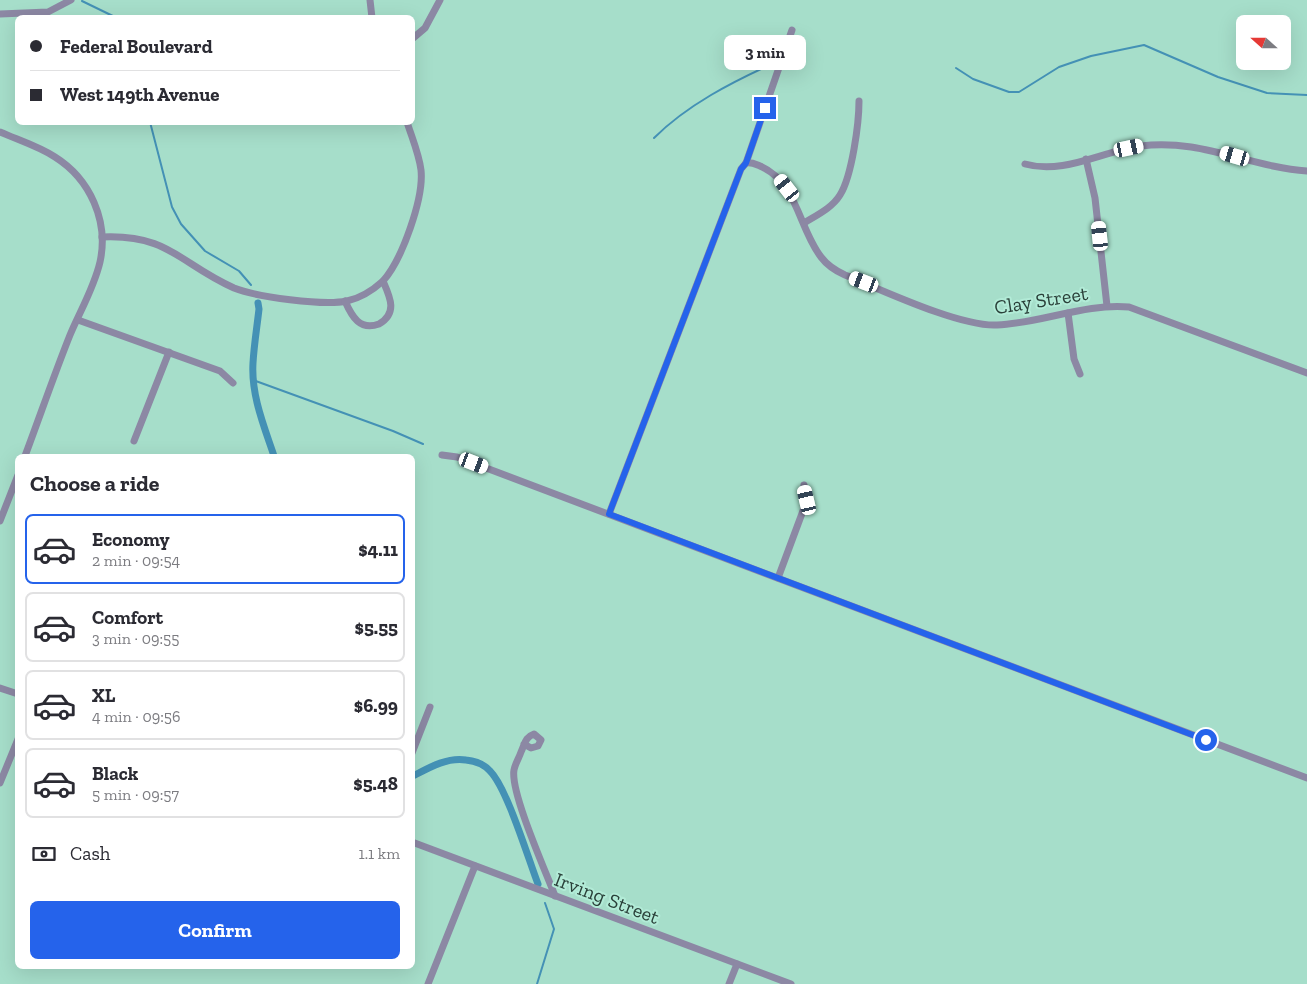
<!DOCTYPE html>
<html lang="en">
<head>
<meta charset="utf-8">
<style>
	body { margin:0; font-family:"Zilla Slab",serif; background:#f7f7f7; color:#2b2b33; height:100vh; display:flex; flex-direction:column; font-size:19px; white-space:nowrap }
	* { box-sizing:border-box; margin:0 }
	p { font-size:16px; color:#7c7c81 }
	.icon { flex:none; width:28px; height:28px; fill:none; stroke:currentColor; stroke-width:2; stroke-linecap:round; stroke-linejoin:round }
	.map { position:relative; flex:1; overflow:hidden }
	.drawer { position:absolute; left:15px; top:454px; width:400px; height:515px; display:flex; flex-direction:column; background:#fff; border-radius:8px; box-shadow:0 5px 20px #0002 }
	.drawer>* { flex:none }
	.guide { position:absolute; left:15px; top:15px; width:400px; height:110px; border-radius:8px; box-shadow:0 5px 20px #0002; display:grid; align-content:center; height:110px; padding:0 15px; background:#fff }
	.needle { width:32px; rotate:291deg }
	.fabs { position:absolute; left:1236px; top:15px; display:grid; gap:10px }
	.fabs a { display:grid; place-items:center; width:55px; height:55px; border-radius:8px; background:#fff; box-shadow:0 5px 20px #0002; font-size:25px }
	.end { position:absolute; width:22px; height:22px; margin:-11px; border:6px solid #2563eb; background:#fff; box-shadow:0 0 0 2px #fff }
	.from { border-radius:50% }
	.bubble { position:absolute; height:35px; border-radius:8px; background:#fff; box-shadow:0 5px 20px #0002; font-size:16px; font-weight:700; line-height:35px; text-align:center }
	.car { position:absolute; width:15px; height:30px; margin:-15px -8px; border-radius:6px; box-shadow:0 0 4px 1px #0007; background:linear-gradient(#fff 24%,#345 0 40%,#fff 0 76%,#345 0 86%,#fff 0) }
	.guide b { display:flex; align-items:center; gap:18px; height:48px; font-size:19px }
	.guide b+b { border-top:1px solid #e1e1e2 }
	.guide i { width:12px; height:12px; background:#2b2b33 }
	ul { padding:0; list-style:none }
	li { display:flex; align-items:center; gap:15px; height:70px; margin:0 10px 8px; padding:0 5px; border:2px solid #e1e1e2; border-radius:8px }
	li div { flex:1 }
	li b { display:block; font-size:19px }
	li em { font-style:normal; font-weight:700 }
	li.on { border-color:#2563eb }
	li>.icon { width:45px; height:45px; stroke-width:1.5 }
	h2 { padding:0 15px; font-size:22px; line-height:60px }
	.pay { display:flex; align-items:center; gap:12px; height:55px; padding:0 15px; font-size:19px }
	.pay p { margin-inline-start:auto }
	.action { display:flex; gap:10px; margin-top:auto; padding:10px 15px }
	.action a { flex:1; height:58px; border-radius:8px; background:#2563eb; color:#fff; font-size:20px; font-weight:700; line-height:58px; text-align:center }
	.map>svg:first-child { display:block }
	.lines { fill:none; stroke-linecap:round; stroke-linejoin:round }
	.stream { stroke:#4491b5; stroke-width:2 }
	.canal { stroke:#4491b5; stroke-width:7 }
	.minor { stroke:#8c88a4; stroke-width:7 }
	.route { stroke:#2563eb; stroke-width:6 }
	.labels { text-anchor:middle; stroke-width:4; stroke-linejoin:round; paint-order:stroke }
	.street-label { font-size:20px; fill:#2a4039; stroke:#b2ebd7 }
</style>
</head>
<body>
<div class="map">
<svg width="1307" height="984" viewBox="0 0 1307 984">
	<rect width="100%" height="100%" fill="#a6deca"/>
	<g class="lines">
		<g class="stream">
			<path d="M82,1L117,18"/>
			<path d="M956,68L973,79L1009,92H1019L1059,67L1091,56L1144,45L1218,77L1267,93L1307,95"/>
			<path d="M150,122L172,207L181,224L205,251L239,271L251,285"/>
			<path d="M654,138C687,105 732,82 774,63"/>
			<path d="M253,380L393,431L423,444"/>
			<path d="M537,984L554,929L545,903"/>
		</g>
		<g class="canal">
			<path d="M258,303L259,309C257,327 254,345 253,363C251,395 264,426 274,456"/>
			<path d="M415,775C430,767 448,757 466,760C475,761 484,764 490,771C507,788 528,858 538,884"/>
		</g>
		<g class="minor">
			<path d="M370,0L372,18"/>
			<path d="M0,14L48,12L71,0"/>
			<path d="M412,39L425,28L440,0"/>
			<path d="M0,132C18,140 38,146 55,157C90,179 109,221 100,262C94,288 80,311 70,335C54,375 40,416 25,456"/>
			<path d="M1086,159L1095,198L1107,306"/>
			<path d="M746,163C752,162 755,164 760,166C798,183 798,227 821,257C827,265 836,271 845,275C882,290 960,327 997,325C1042,323 1085,303 1129,307L1307,373"/>
			<path d="M1025,164C1064,175 1102,151 1141,146C1199,138 1250,167 1307,171"/>
			<path d="M804,223C817,215 832,208 840,195C852,176 859,123 859,101"/>
			<path d="M102,237C169,234 180,264 234,288C257,297 323,306 347,301C361,298 373,290 383,281"/>
			<path d="M345,301C352,317 360,331 379,324C398,313 390,297 383,281C402,260 424,198 421,170C419,154 412,138 407,122"/>
			<path d="M1068,313L1074,359L1080,374"/>
			<path d="M78,320L220,371L233,383"/>
			<path d="M134,441L169,352"/>
			<path d="M442,455L457,457L1307,778"/>
			<path d="M609,514L741,169L746,163L792,30"/>
			<path d="M0,521L18,475"/>
			<path d="M778,578L807,500L804,485"/>
			<path d="M0,688L18,694"/>
			<path d="M524,744L531,748L538,746L541,740L534,734C525,737 525,744 521,752C519,758 515,764 514,770C510,792 546,872 555,896"/>
			<path d="M412,753L430,707"/>
			<path d="M0,783L18,739"/>
			<path d="M412,842L791,984"/>
			<path d="M428,984L475,866"/>
			<path d="M729,984L737,964"/>
		</g>
	</g>
	<g class="lines">
		<path class="route" d="M765,108L746,163L741,169L609,514L1206,740"/>
	</g>
	<g class="labels">
		<g class="street-label">
			<text transform="translate(1041 300) rotate(-9)" y="7">Clay Street</text>
			<text transform="translate(607 898) rotate(21)" y="7">Irving Street</text>
		</g>
	</g>
</svg>
<div class="fabs">
<a><svg class="needle" viewBox="-14 -14 28 28"><path d="M0-13l5 13h-10z" fill="#e53935"/><path d="M0 13l5-13h-10z" fill="#7c7c81"/></svg></a>
</div>
<i class="end from" style="left:1206px;top:740px"></i>
<i class="end" style="left:765px;top:108px"></i>
<div class="bubble" style="left:724px;top:35px;width:82px">3 min</div>
<i class="car" style="left:1129px;top:148px;rotate:78deg"></i>
<i class="car" style="left:1235px;top:156px;rotate:286deg"></i>
<i class="car" style="left:787px;top:188px;rotate:322deg"></i>
<i class="car" style="left:1100px;top:236px;rotate:354deg"></i>
<i class="car" style="left:864px;top:282px;rotate:291deg"></i>
<i class="car" style="left:474px;top:463px;rotate:111deg"></i>
<i class="car" style="left:807px;top:500px;rotate:347deg"></i>
<div class="guide">
<b><i class="from"></i>Federal Boulevard</b>
<b><i></i>West 149th Avenue</b>
</div>
<section class="drawer">
<h2>Choose a ride</h2>
<ul>
<li class="on"><svg class="icon" aria-label="car" viewBox="0 0 24 24"><path d="M5 17H2v-5l4-1 3-4h7l3 4 3 1v5h-3M9 17h6M6 11h13"/><circle cx="7" cy="17" r="2"/><circle cx="17" cy="17" r="2"/></svg><div><b>Economy</b><p>2 min · 09:54</p></div><em>$4.11</em></li>
<li><svg class="icon" aria-label="car" viewBox="0 0 24 24"><path d="M5 17H2v-5l4-1 3-4h7l3 4 3 1v5h-3M9 17h6M6 11h13"/><circle cx="7" cy="17" r="2"/><circle cx="17" cy="17" r="2"/></svg><div><b>Comfort</b><p>3 min · 09:55</p></div><em>$5.55</em></li>
<li><svg class="icon" aria-label="car" viewBox="0 0 24 24"><path d="M5 17H2v-5l4-1 3-4h7l3 4 3 1v5h-3M9 17h6M6 11h13"/><circle cx="7" cy="17" r="2"/><circle cx="17" cy="17" r="2"/></svg><div><b>XL</b><p>4 min · 09:56</p></div><em>$6.99</em></li>
<li><svg class="icon" aria-label="car" viewBox="0 0 24 24"><path d="M5 17H2v-5l4-1 3-4h7l3 4 3 1v5h-3M9 17h6M6 11h13"/><circle cx="7" cy="17" r="2"/><circle cx="17" cy="17" r="2"/></svg><div><b>Black</b><p>5 min · 09:57</p></div><em>$5.48</em></li>
</ul>
<div class="pay"><svg class="icon" aria-label="cash" viewBox="0 0 24 24"><path d="M3 7h18v10H3z"/><circle cx="12" cy="12" r="2"/></svg>Cash<p>1.1 km</p></div>
<div class="action"><a>Confirm</a></div>
</section>
</div>
</body>
</html>
